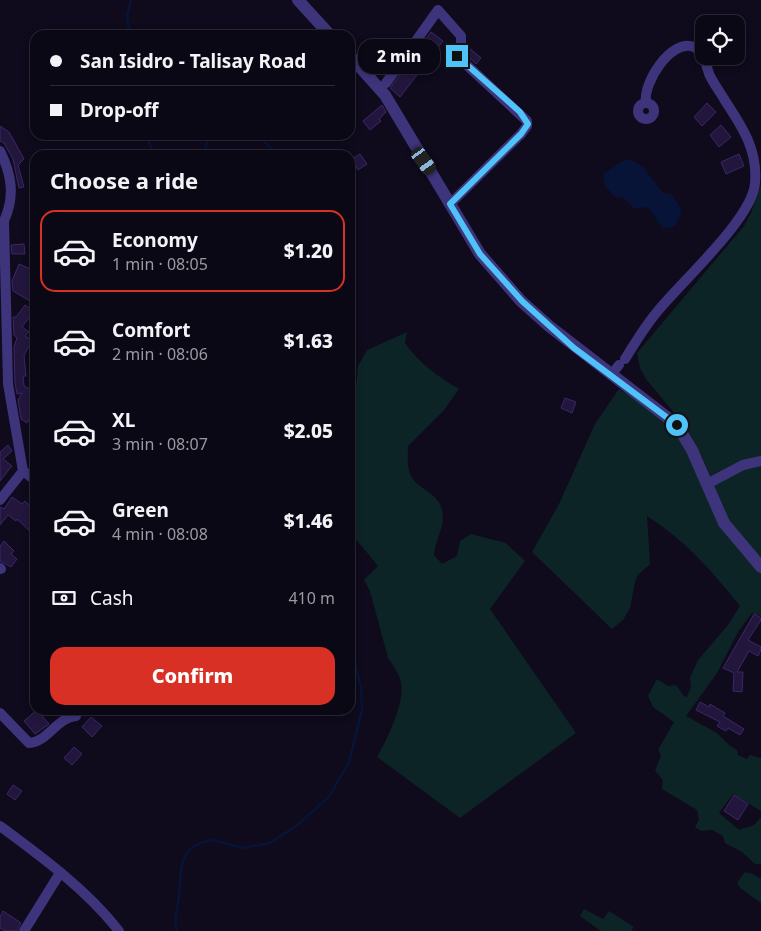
<!DOCTYPE html>
<html lang="en">
<head>
<meta charset="utf-8">
<style>
	body { margin:0; font-family:"Noto Sans",sans-serif; background:#14111e; color:#f1f3f6; height:100vh; display:flex; flex-direction:column; font-size:19px; white-space:nowrap }
	* { box-sizing:border-box; margin:0 }
	p { font-size:16px; color:#9a9aa0 }
	.icon { flex:none; width:28px; height:28px; fill:none; stroke:currentColor; stroke-width:2; stroke-linecap:round; stroke-linejoin:round }
	.map { position:relative; flex:1; overflow:hidden }
	.panel { position:absolute; left:30px; top:150px; width:325px; height:565px; display:flex; flex-direction:column; background:#0b0815; border-radius:15px; box-shadow:0 2px 8px #0003,0 0 0 1px #2b2934 }
	.panel>* { flex:none }
	.guide { position:absolute; left:30px; top:30px; width:325px; height:110px; border-radius:15px; box-shadow:0 2px 8px #0003,0 0 0 1px #2b2934; display:grid; align-content:center; height:110px; padding:0 20px; background:#0b0815 }
	.controls { position:absolute; left:695px; top:15px; display:grid; gap:10px }
	.controls a { display:grid; place-items:center; width:50px; height:50px; border-radius:10px; background:#0b0815; box-shadow:0 2px 8px #0003,0 0 0 1px #2b2934; font-size:25px }
	.end { position:absolute; width:22px; height:22px; margin:-11px; border:6px solid #4fc3f7; background:#111; box-shadow:0 0 0 2px #111 }
	.from { border-radius:50% }
	.bubble { position:absolute; height:35px; border-radius:15px; background:#0b0815; box-shadow:0 2px 8px #0003,0 0 0 1px #2b2934; font-size:16px; font-weight:800; line-height:35px; text-align:center }
	.car { position:absolute; width:15px; height:30px; margin:-15px -8px; border-radius:6px; box-shadow:0 0 4px 1px #0007; background:linear-gradient(#222 24%,#8ab4d8 0 40%,#222 0 76%,#8ab4d8 0 86%,#222 0) }
	.guide b { display:flex; align-items:center; gap:18px; height:48px; font-size:19px }
	.guide b+b { border-top:1px solid #2b2934 }
	.guide i { width:12px; height:12px; background:#f1f3f6 }
	ul { padding:0; list-style:none }
	li { display:flex; align-items:center; gap:15px; height:82px; margin:0 10px 8px; padding:0 10px; border:2px solid transparent; border-radius:15px }
	li div { flex:1 }
	li b { display:block; font-size:19px }
	li em { font-style:normal; font-weight:800 }
	li.on { border-color:#d93025 }
	li>.icon { width:45px; height:45px; stroke-width:1.5 }
	h2 { padding:0 20px; font-size:22px; line-height:60px }
	.pay { display:flex; align-items:center; gap:12px; height:55px; padding:0 20px; font-size:19px }
	.pay p { margin-inline-start:auto }
	.cta { display:flex; gap:10px; margin-top:auto; padding:10px 20px }
	.cta a { flex:1; height:58px; border-radius:15px; background:#d93025; color:#fff; font-size:20px; font-weight:800; line-height:58px; text-align:center }
	.map>svg:first-child { display:block }
	.green { fill:#0d2426 }
	.water { fill:#071438 }
	.lines { fill:none; stroke-linecap:round; stroke-linejoin:round }
	.stream { stroke:#071438; stroke-width:2.5 }
	.building { fill:#22163d; stroke:#3b276a }
	.minor { stroke:#3e347c; stroke-width:10 }
	.tertiary { stroke:#3e347c; stroke-width:12 }
	.route { stroke:#4fc3f7; stroke-width:6 }
</style>
</head>
<body>
<div class="map">
<svg width="761" height="931" viewBox="0 0 761 931">
	<rect width="100%" height="100%" fill="#0f0a1c"/>
	<g class="green">
		<path d="M761,185V562L732,527L702,457L686,427L646,379L640,368L637,353L744,226L751,213Z"/>
		<path d="M407,332L405,343C420,364 437,376 459,389L444,410L408,446C408,454 407,462 409,470C412,489 438,490 442,510C446,527 435,538 434,555L442,564L457,556L460,541L471,534L506,543L525,561L490,609L576,733L460,818L377,757C387,739 405,704 401,682C399,674 393,665 388,658L370,591L364,580L378,566L350,532V409L356,389L358,366L367,350Z"/>
		<path d="M619,389L671,423L696,467L761,571V616L752,613L738,632L717,673L686,716L717,733L729,745L737,750L738,755L747,759L750,755L761,758V811L733,794L719,813L739,830L754,825L761,817V864H755L742,852L725,843L723,836L712,830L701,831L695,827L699,820L697,810L662,789L663,780L655,771L661,755L658,750L674,722L653,707L648,696L657,679L668,686L676,685L684,696L687,697L691,687L690,678L698,660L728,625L740,606C710,569 688,543 647,516L650,564L638,575L635,582L630,608L623,620L612,629L532,552L559,504L595,424Z"/>
		<path d="M745,872L753,874L761,879V903L740,888L737,883Z"/>
		<path d="M584,909L603,919L609,911L634,927L631,931H601L580,916Z"/>
	</g>
	<path class="water" d="M630,159L643,167L663,193L671,194C682,209 685,211 674,227L663,228C656,221 654,213 647,207L635,209L624,198L615,197L604,185V174L621,162Z"/>
	<g class="lines">
		<g class="stream">
			<path d="M130,35L127,16L131,0"/>
			<path d="M149,135V143L155,155"/>
			<path d="M258,135L277,155"/>
			<path d="M204,155L209,135"/>
			<path d="M350,337V339"/>
			<path d="M177,931C173,919 178,908 179,896C182,869 176,846 213,840L243,848L270,843L296,826L329,797L349,762L362,710L361,687L350,646"/>
		</g>
	</g>
	<g class="building">
		<path d="M431,32L443,41L400,97L390,88Z"/>
		<path d="M468,47L481,58L476,64L465,54Z"/>
		<path d="M707,103L716,112L702,126L694,117Z"/>
		<path d="M382,105L386,112L379,119L381,121L370,130L363,121Z"/>
		<path d="M721,125L731,137L719,147L710,135Z"/>
		<path d="M0,126L9,132L24,159L18,165L24,187L19,188L13,159L4,143L0,141Z"/>
		<path d="M360,154L367,164L358,170L352,159Z"/>
		<path d="M739,154L744,166L726,174L721,162Z"/>
		<path d="M24,244L25,254H12L11,245Z"/>
		<path d="M19,264L35,271V304L13,291L12,281Z"/>
		<path d="M25,305L34,311L22,327L29,332L25,336L35,342V350L28,347L24,356L26,376H23L24,386L35,392V405L33,409L35,411L27,423L21,419L18,400L22,393L17,394L15,383L14,347L17,338L14,335L13,317H16Z"/>
		<path d="M565,398L576,402L572,413L561,408Z"/>
		<path d="M8,445L12,451L3,459L12,466L0,481V452Z"/>
		<path d="M12,497L22,504L25,501L35,511V536L17,519L16,521L8,515L0,525V507L4,509Z"/>
		<path d="M4,541L14,551L11,554L17,559L11,567L0,561V546Z"/>
		<path d="M754,614L761,618V620L748,640L761,647V650L758,656L749,651L737,672H743L742,692L733,691L734,673L723,668Z"/>
		<path d="M700,702L709,707L710,704L725,713L723,716L744,729L740,735L728,728L726,731L717,726L720,722L696,710Z"/>
		<path d="M37,710L49,724L35,734L24,721Z"/>
		<path d="M91,717L102,726L92,737L82,727Z"/>
		<path d="M74,747L82,754L72,765L64,758Z"/>
		<path d="M13,785L22,791L15,800L7,794Z"/>
		<path d="M734,795L748,804L738,820L724,811Z"/>
		<path d="M3,911L21,923L17,931H5L0,928V917Z"/>
	</g>
	<g class="lines">
		<g class="minor">
			<path d="M386,83L438,10L461,36V46L457,56L527,121V126L521,134L450,204"/>
			<circle cx="646" cy="111" r="8"/>
			<path d="M0,151C12,175 15,197 4,221L8,384L23,471L0,500"/>
			<path d="M625,359C635,343 645,326 657,312C681,282 753,218 755,183C758,149 741,125 724,99C720,92 714,84 710,76C706,67 705,52 694,47C671,38 643,83 646,102"/>
			<path d="M611,375L619,365"/>
			<path d="M23,471L35,480"/>
			<path d="M707,484L743,465L761,461"/>
			<path d="M0,568L1,569"/>
			<path d="M0,713L29,743C48,742 56,718 76,716"/>
			<path d="M0,826C42,857 87,890 119,931"/>
			<path d="M24,931L60,873"/>
		</g>
		<g class="tertiary">
			<path d="M298,0L330,35"/>
			<path d="M350,56L385,95L480,254L521,301L549,326L677,425L692,450L724,523L761,567"/>
		</g>
	</g>
	<g class="lines">
		<path class="route" d="M457,56L520,112L528,124L521,134L450,204L480,254L522,301L574,348L677,425"/>
	</g>
</svg>
<div class="controls">
<a><svg class="icon" aria-label="locate" viewBox="0 0 24 24"><circle cx="12" cy="12" r="6"/><path d="M12 2v4M12 18v4M2 12h4M18 12h4"/></svg></a>
</div>
<i class="end from" style="left:677px;top:425px"></i>
<i class="end" style="left:457px;top:56px"></i>
<div class="bubble" style="left:358px;top:39px;width:82px">2 min</div>
<i class="car" style="left:424px;top:161px;rotate:144deg"></i>
<div class="guide">
<b><i class="from"></i>San Isidro - Talisay Road</b>
<b><i></i>Drop-off</b>
</div>
<section class="panel">
<h2>Choose a ride</h2>
<ul>
<li class="on"><svg class="icon" aria-label="car" viewBox="0 0 24 24"><path d="M5 17H2v-5l4-1 3-4h7l3 4 3 1v5h-3M9 17h6M6 11h13"/><circle cx="7" cy="17" r="2"/><circle cx="17" cy="17" r="2"/></svg><div><b>Economy</b><p>1 min · 08:05</p></div><em>$1.20</em></li>
<li><svg class="icon" aria-label="car" viewBox="0 0 24 24"><path d="M5 17H2v-5l4-1 3-4h7l3 4 3 1v5h-3M9 17h6M6 11h13"/><circle cx="7" cy="17" r="2"/><circle cx="17" cy="17" r="2"/></svg><div><b>Comfort</b><p>2 min · 08:06</p></div><em>$1.63</em></li>
<li><svg class="icon" aria-label="car" viewBox="0 0 24 24"><path d="M5 17H2v-5l4-1 3-4h7l3 4 3 1v5h-3M9 17h6M6 11h13"/><circle cx="7" cy="17" r="2"/><circle cx="17" cy="17" r="2"/></svg><div><b>XL</b><p>3 min · 08:07</p></div><em>$2.05</em></li>
<li><svg class="icon" aria-label="car" viewBox="0 0 24 24"><path d="M5 17H2v-5l4-1 3-4h7l3 4 3 1v5h-3M9 17h6M6 11h13"/><circle cx="7" cy="17" r="2"/><circle cx="17" cy="17" r="2"/></svg><div><b>Green</b><p>4 min · 08:08</p></div><em>$1.46</em></li>
</ul>
<div class="pay"><svg class="icon" aria-label="cash" viewBox="0 0 24 24"><path d="M3 7h18v10H3z"/><circle cx="12" cy="12" r="2"/></svg>Cash<p>410 m</p></div>
<div class="cta"><a>Confirm</a></div>
</section>
</div>
</body>
</html>
